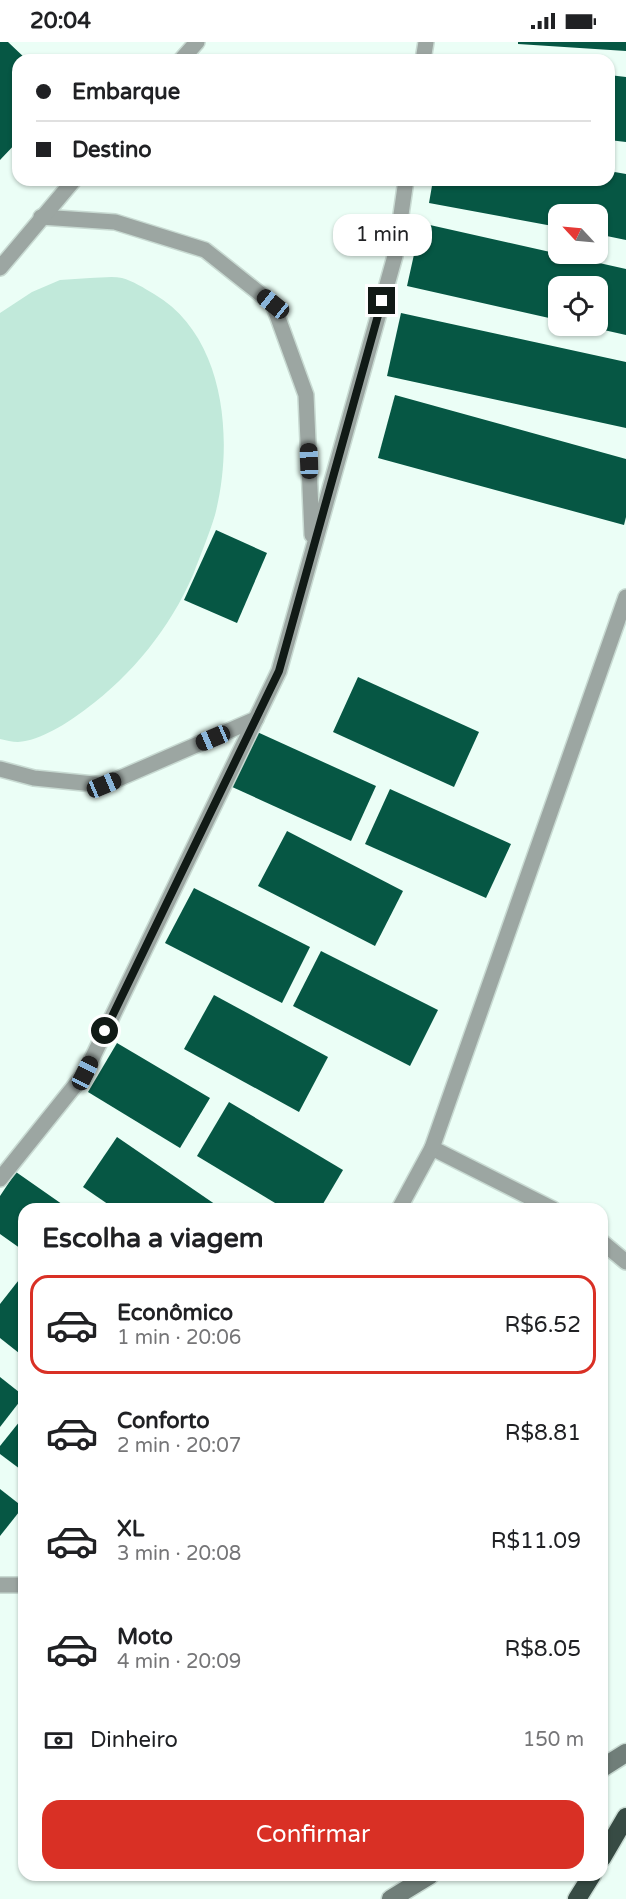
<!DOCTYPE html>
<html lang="pt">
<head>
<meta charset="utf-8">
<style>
	body { margin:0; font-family:"Varela Round",sans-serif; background:#f2f2f2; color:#202124; height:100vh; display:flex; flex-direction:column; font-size:22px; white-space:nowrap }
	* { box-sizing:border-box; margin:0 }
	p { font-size:20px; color:#757577 }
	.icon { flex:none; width:33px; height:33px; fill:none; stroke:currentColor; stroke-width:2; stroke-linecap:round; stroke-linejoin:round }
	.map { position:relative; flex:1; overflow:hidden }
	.side { position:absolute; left:18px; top:1161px; width:590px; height:678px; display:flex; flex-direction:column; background:#fff; border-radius:18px; box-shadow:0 2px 4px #0004 }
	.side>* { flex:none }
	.hud { position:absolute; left:12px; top:12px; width:603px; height:132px; border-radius:18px; box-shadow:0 2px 4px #0004; display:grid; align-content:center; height:132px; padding:0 24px; background:#fff }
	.needle { width:39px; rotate:296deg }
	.fabs { position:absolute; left:548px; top:162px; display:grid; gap:12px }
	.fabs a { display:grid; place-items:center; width:60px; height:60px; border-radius:12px; background:#fff; box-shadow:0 2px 4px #0004; font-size:30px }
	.end { position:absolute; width:27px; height:27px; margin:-14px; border:8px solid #111a16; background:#fff; box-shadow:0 0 0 3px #fff }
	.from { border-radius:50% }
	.bubble { position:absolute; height:42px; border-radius:18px; background:#fff; box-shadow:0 2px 4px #0004; font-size:20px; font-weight:600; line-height:42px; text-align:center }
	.car { position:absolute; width:18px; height:36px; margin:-18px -9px; border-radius:8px; box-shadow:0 0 4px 2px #0007; background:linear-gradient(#222 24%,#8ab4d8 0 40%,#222 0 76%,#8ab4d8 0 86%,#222 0) }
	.hud b { display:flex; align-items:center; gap:21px; height:57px; font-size:22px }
	.hud b+b { border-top:2px solid #e0e0e0 }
	.hud i { width:15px; height:15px; background:#202124 }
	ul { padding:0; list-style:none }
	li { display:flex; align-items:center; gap:18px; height:99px; margin:0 12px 9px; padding:0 12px; border:3px solid transparent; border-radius:18px }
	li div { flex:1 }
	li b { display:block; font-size:22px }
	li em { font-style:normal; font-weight:600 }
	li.on { border-color:#d93025 }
	li>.icon { width:54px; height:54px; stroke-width:1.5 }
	h2 { padding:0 24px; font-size:27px; line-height:72px }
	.pay { display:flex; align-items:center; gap:15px; height:66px; padding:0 24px; font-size:22px }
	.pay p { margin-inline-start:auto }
	.button { display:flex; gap:12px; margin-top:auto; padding:12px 24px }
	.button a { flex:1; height:69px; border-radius:18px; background:#d93025; color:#fff; font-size:24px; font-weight:600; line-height:69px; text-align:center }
	.status { display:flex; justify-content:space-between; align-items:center; height:42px; padding:0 30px; background:#fff; direction:ltr }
	.status svg { height:16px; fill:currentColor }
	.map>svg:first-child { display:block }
	.green { fill:#c1e9da }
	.building { fill:#065744 }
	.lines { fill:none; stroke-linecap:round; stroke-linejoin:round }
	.lane-casing { stroke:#c8dad2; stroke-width:18 }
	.secondary-casing { stroke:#c8dad2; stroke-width:21 }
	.highway-casing { stroke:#c8dad2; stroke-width:21 }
	.lane { stroke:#9ca6a2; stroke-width:15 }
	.secondary { stroke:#707e79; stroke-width:18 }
	.highway { stroke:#374b44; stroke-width:18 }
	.route { stroke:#111a16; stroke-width:8 }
</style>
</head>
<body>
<div class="status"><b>20:04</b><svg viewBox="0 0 49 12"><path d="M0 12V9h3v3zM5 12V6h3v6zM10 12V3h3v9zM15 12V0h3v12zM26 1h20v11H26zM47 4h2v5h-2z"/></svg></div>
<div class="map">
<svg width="626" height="1857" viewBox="0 0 626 1857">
	<rect width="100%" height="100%" fill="#ebfef6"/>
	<path class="green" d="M90,236C100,236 112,234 122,236C133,239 144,246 154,252C226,294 234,400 215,473C209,493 200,514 193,533C170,586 132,633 86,667C69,680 40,699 18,700C12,700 6,698 0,697V271L32,250L60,238Z"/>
	<g class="building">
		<path d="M0,0H8L27,18H18V99L0,118Z"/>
		<path d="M518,0H626V9L518,2Z"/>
		<path d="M609,33L626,35V100L609,98Z"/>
		<path d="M609,129L626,132V198L597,192V172H558V185L429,161L433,138H609Z"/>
		<path d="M421,181L626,227V293L586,284H597V244H558V278L407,244Z"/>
		<path d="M401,271L626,320V386L387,334Z"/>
		<path d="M395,353L626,417V475L624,483L378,416Z"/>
		<path d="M216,488L267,511L237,581L184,558Z"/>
		<path d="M358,635L479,690L454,745L333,690Z"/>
		<path d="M255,689L376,744L351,799L230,744Z"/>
		<path d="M390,747L511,802L486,856L365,802Z"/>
		<path d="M287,789L403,849L375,904L258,844Z"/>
		<path d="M194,846L310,905L282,961L165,901Z"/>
		<path d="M321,909L438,968L410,1024L293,964Z"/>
		<path d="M214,953L328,1015L299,1070L184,1007Z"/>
		<path d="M117,1001L210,1056L180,1106L88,1050Z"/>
		<path d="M229,1060L343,1128L320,1167H285L197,1114Z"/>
		<path d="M117,1095L222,1167H115L83,1145Z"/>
		<path d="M16,1130L69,1167H24V1209L0,1192V1154Z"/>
		<path d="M22,1234L24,1236V1315L0,1296V1262Z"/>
		<path d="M0,1335L24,1354L0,1385Z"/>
		<path d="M24,1374V1430L0,1412V1404Z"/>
		<path d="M0,1447L23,1465L0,1494Z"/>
	</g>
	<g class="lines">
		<g class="lane-casing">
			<g id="lane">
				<path d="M181,18L197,0"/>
				<path d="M423,18L426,0"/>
				<path d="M41,175L115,180L205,208L273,262L306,353L312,493"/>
				<path d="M0,226L74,138"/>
				<path d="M0,727L34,736L104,743L256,677"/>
				<path d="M432,1106L553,1167"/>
				<path d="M0,1137L85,1031L279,629L395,214L406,138"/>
				<path d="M399,1167L432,1106L626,555"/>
				<path d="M602,1200L626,1220"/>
				<path d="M0,1543H24"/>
			</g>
		</g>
		<g class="secondary-casing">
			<g id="secondary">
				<path d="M602,1726L626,1711"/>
				<path d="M391,1857L430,1833"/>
			</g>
		</g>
		<g class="highway-casing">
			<g id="highway">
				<path d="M602,1816L626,1775"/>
				<path d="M577,1857L592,1833"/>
			</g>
		</g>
		<use href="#lane" class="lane"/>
		<use href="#secondary" class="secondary"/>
		<use href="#highway" class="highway"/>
	</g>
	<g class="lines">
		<path class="route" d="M105,989L279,629L382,259"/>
	</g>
</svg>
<div class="fabs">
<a><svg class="needle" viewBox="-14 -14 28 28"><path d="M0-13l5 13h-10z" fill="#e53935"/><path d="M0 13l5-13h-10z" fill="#757577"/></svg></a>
<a><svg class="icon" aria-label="locate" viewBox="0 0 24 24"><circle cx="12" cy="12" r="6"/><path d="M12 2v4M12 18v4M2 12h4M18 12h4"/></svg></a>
</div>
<i class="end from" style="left:105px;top:989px"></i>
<i class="end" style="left:382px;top:259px"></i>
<div class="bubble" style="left:333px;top:172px;width:99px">1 min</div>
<i class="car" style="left:273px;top:262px;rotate:309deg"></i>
<i class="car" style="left:309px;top:419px;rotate:358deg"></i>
<i class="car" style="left:213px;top:696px;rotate:247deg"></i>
<i class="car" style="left:104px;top:743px;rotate:67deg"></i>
<i class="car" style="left:85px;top:1031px;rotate:26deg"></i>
<div class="hud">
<b><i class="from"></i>Embarque</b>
<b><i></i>Destino</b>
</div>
<section class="side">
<h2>Escolha a viagem</h2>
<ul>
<li class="on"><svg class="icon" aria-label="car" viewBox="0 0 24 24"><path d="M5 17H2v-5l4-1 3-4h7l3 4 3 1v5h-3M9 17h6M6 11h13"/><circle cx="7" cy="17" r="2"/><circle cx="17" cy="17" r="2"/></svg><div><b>Econômico</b><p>1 min · 20:06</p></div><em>R$6.52</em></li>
<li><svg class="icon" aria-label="car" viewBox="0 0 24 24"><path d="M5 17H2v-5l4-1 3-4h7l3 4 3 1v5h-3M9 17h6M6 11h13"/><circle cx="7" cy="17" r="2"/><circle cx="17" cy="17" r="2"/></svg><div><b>Conforto</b><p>2 min · 20:07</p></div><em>R$8.81</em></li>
<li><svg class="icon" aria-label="car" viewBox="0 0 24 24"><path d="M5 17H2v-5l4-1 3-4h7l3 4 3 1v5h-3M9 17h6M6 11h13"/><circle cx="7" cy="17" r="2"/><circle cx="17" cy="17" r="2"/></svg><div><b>XL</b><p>3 min · 20:08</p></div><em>R$11.09</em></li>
<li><svg class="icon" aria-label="car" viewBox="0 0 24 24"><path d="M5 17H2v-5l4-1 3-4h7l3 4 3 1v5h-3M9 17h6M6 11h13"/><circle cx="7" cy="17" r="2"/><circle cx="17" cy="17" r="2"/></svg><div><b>Moto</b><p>4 min · 20:09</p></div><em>R$8.05</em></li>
</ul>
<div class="pay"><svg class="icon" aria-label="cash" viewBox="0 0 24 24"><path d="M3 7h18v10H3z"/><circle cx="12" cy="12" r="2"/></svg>Dinheiro<p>150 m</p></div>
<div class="button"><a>Confirmar</a></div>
</section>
</div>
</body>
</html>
